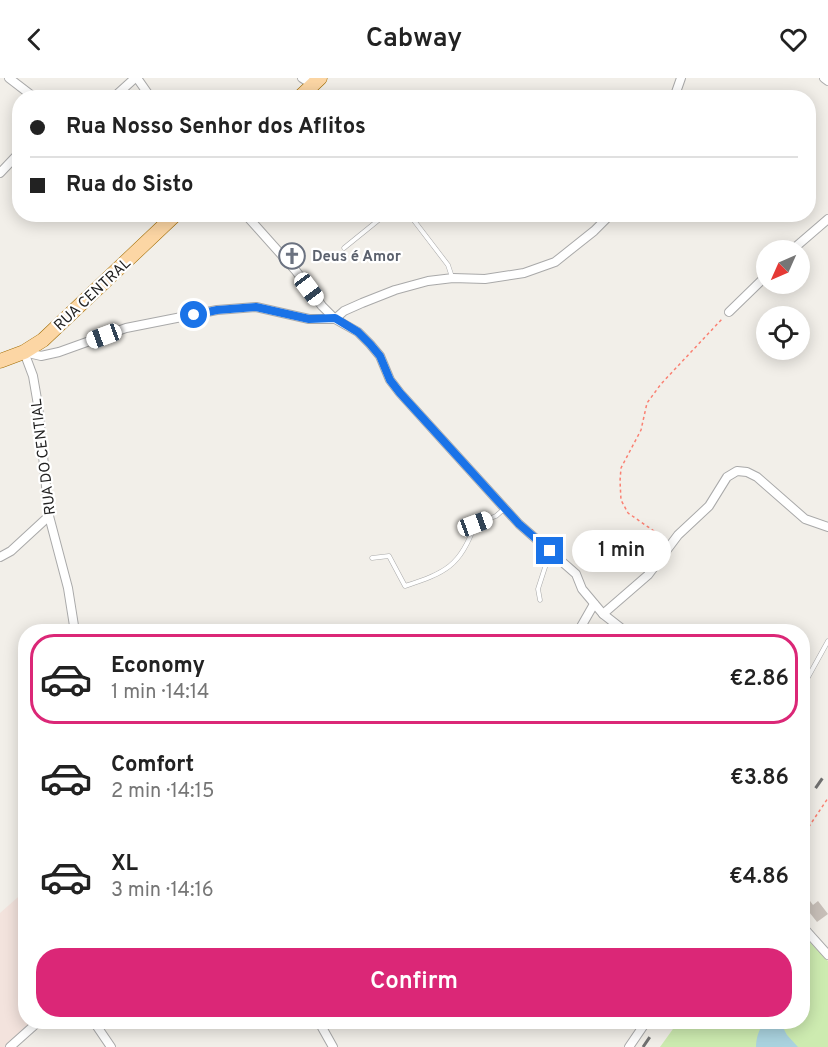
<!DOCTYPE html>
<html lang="en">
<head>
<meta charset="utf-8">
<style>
	body { margin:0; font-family:Overpass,sans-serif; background:#f6f6f6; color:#222; height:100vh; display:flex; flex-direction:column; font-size:22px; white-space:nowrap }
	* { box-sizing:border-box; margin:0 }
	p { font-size:20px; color:#767676 }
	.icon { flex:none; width:33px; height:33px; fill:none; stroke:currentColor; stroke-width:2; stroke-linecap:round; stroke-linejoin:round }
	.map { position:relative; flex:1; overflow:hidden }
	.sheet { position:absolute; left:18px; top:546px; width:792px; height:405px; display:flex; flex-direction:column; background:#fff; border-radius:24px; box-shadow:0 3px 15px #0003 }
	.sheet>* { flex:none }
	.hud { position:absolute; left:12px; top:12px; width:804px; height:132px; border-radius:24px; box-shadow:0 3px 15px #0003; display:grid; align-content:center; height:132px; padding:0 18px; background:#fff }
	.needle { width:39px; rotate:225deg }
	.controls { position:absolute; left:756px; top:162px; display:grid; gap:12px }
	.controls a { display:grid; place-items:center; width:54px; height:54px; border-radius:50%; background:#fff; box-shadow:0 3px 15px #0003; font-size:30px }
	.end { position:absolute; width:27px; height:27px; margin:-14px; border:8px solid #1a73e8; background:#fff; box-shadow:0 0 0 3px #fff }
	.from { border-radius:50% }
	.bubble { position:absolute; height:42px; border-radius:21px; background:#fff; box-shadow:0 3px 15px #0003; font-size:20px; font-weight:600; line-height:42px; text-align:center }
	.car { position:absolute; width:18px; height:36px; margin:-18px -9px; border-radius:8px; box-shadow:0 0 4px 2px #0007; background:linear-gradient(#fff 24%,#345 0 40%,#fff 0 76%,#345 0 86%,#fff 0) }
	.hud b { display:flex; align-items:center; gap:21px; height:57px; font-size:22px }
	.hud b+b { border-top:2px solid #e0e0e0 }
	.hud i { width:15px; height:15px; background:#222 }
	ul { padding:10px 0 0; list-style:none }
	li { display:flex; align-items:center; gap:18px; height:90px; margin:0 12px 9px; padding:0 6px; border:3px solid transparent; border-radius:24px }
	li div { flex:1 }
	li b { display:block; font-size:22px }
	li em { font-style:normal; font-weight:600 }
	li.selected { border-color:#db2777 }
	li>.icon { width:54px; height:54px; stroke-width:1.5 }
	.action { display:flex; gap:12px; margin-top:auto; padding:12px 18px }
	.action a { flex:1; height:69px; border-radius:24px; background:#db2777; color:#fff; font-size:24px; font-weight:600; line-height:69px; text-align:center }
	header { display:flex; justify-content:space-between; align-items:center; height:78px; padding:0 18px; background:#fff; font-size:27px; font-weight:600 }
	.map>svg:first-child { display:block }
	.military { fill:#f3e3dd }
	.grass { fill:#cdebb0 }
	.water { fill:#aad3df }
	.building { fill:#c7bfb8 }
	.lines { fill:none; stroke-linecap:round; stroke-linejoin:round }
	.lane-casing { stroke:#a9a9a9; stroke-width:5 }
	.street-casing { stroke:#a9a9a9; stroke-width:10 }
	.primary-casing { stroke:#a06b00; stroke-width:15 }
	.path { stroke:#fa8072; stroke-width:1.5; stroke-dasharray:3 3; stroke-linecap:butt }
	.lane { stroke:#fff; stroke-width:4 }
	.street { stroke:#fff; stroke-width:8 }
	.primary { stroke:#fcd6a4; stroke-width:14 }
	.rail { stroke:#707070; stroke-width:3; stroke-dasharray:12 12; stroke-linecap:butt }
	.route { stroke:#1a73e8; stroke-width:8 }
	.labels { text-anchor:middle; stroke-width:4.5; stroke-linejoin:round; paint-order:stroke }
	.worship-label { font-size:15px; font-weight:bold; fill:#5b616d; stroke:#fff; text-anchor:start }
	.street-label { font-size:15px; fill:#222; stroke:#fff }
</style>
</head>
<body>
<header><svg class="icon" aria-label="back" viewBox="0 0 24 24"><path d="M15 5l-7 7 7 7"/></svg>Cabway<svg class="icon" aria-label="heart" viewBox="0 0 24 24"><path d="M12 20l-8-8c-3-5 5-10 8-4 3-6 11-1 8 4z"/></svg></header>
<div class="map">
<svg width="828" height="969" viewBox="0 0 828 969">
	<rect width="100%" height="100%" fill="#f2efe9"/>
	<path class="military" d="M25,813L26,944H32L5,969H0V835Z"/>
	<path class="grass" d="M803,857L828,883V969H660L678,944H802Z"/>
	<path class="water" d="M767,944H780L787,957L798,969H756C756,961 759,948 767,944Z"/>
	<path class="building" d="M802,812L813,827L818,823L828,836L817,844L802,825Z"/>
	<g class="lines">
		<g class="lane-casing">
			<g id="lane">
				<path d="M409,136L448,187L452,199"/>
				<path d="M344,170L386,136"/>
				<path d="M372,480L389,478L405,508C445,495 461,488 475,446L496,438L504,431"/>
				<path d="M540,522L538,511L550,474"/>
				<path d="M807,601L828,563"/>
			</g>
		</g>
		<g class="street-casing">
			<g id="street">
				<path d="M9,0L35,20"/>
				<path d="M137,0L151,20"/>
				<path d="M302,0L313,7"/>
				<path d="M824,0L828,3"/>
				<path d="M113,20L135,0"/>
				<path d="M674,20L681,0"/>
				<path d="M0,95L20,74"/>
				<path d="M245,136L296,193L322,228L335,241L358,254L370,266L380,278L390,302L400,315L519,446L576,496L582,511L603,536L626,554"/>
				<path d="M792,172L828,141"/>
				<path d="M729,234L766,198"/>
				<path d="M24,274L41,278L59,274L126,250L217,232L256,229L309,241H335L344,233L362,225L395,212L428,203L453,200L485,201L524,195L555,184L594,153L611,136"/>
				<path d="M24,274L33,298L38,327L49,438L68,510L75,554"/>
				<path d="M0,479L11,473L49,438"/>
				<path d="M603,536L648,497L678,457L709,428L727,399L737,393L747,394L757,399L805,441L828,449"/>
				<path d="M578,554L594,526"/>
				<path d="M802,848L828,877"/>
				<path d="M94,944L111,969"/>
				<path d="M319,944L333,969"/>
				<path d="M10,969L38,944"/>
				<path d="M629,969L646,944"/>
			</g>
		</g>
		<g class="primary-casing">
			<g id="primary">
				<path d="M299,20L320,0"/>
				<path d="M0,283L24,274L43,262L176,136"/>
			</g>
		</g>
		<g class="path">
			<path d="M664,460L628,435L621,422L620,403L621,390L641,352L647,325L661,306L722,241"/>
			<path d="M802,759L828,720"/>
		</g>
		<use href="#lane" class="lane"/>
		<use href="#street" class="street"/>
		<use href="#primary" class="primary"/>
		<g class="rail">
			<path d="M802,730L828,692"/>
			<path d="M643,969L660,944"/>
		</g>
	</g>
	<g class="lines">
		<path class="route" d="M194,237L217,232L256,229L309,241L335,240L358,254L370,266L380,278L390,302L400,315L519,446L550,473"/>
	</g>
	<defs>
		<g id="church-ring" transform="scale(1.35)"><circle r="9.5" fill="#fff" stroke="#6b7280" stroke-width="1.5"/><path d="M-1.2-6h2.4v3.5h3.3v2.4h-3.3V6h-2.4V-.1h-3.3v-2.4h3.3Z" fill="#6b7280"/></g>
	</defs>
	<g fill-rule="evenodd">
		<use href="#church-ring" x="292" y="178"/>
	</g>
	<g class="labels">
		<g class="worship-label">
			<text x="312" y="183">Deus é Amor</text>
		</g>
		<g class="street-label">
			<text transform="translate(92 216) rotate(-43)" y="5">RUA CENTRAL</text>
			<text transform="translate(43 379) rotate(-97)" y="5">RUA DO CENTIAL</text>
		</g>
	</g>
</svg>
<div class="controls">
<a><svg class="needle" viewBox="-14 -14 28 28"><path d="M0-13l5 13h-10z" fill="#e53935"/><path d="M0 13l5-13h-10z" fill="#767676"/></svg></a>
<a><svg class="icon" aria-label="locate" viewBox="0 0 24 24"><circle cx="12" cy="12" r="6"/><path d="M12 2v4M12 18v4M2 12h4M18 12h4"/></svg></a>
</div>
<i class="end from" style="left:194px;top:237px"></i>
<i class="end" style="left:550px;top:473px"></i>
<div class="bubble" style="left:572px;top:452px;width:99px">1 min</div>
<i class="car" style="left:309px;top:211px;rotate:143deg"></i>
<i class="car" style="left:104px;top:258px;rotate:250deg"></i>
<i class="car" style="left:475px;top:446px;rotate:70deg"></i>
<div class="hud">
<b><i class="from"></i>Rua Nosso Senhor dos Aflitos</b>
<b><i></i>Rua do Sisto</b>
</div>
<section class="sheet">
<ul>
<li class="selected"><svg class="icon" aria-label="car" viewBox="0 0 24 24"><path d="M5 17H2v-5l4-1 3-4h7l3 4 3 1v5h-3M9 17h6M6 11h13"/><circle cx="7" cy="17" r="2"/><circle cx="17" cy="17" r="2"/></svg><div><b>Economy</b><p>1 min · 14:14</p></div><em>€2.86</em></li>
<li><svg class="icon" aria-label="car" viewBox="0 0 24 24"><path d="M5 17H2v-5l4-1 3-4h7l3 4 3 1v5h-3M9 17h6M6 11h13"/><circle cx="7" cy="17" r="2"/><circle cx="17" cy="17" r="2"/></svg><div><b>Comfort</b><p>2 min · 14:15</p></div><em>€3.86</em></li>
<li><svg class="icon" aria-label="car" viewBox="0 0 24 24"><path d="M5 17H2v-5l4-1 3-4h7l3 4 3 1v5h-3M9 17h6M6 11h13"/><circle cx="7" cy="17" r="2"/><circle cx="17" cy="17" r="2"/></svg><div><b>XL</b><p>3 min · 14:16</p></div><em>€4.86</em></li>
</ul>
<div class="action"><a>Confirm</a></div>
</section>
</div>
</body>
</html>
